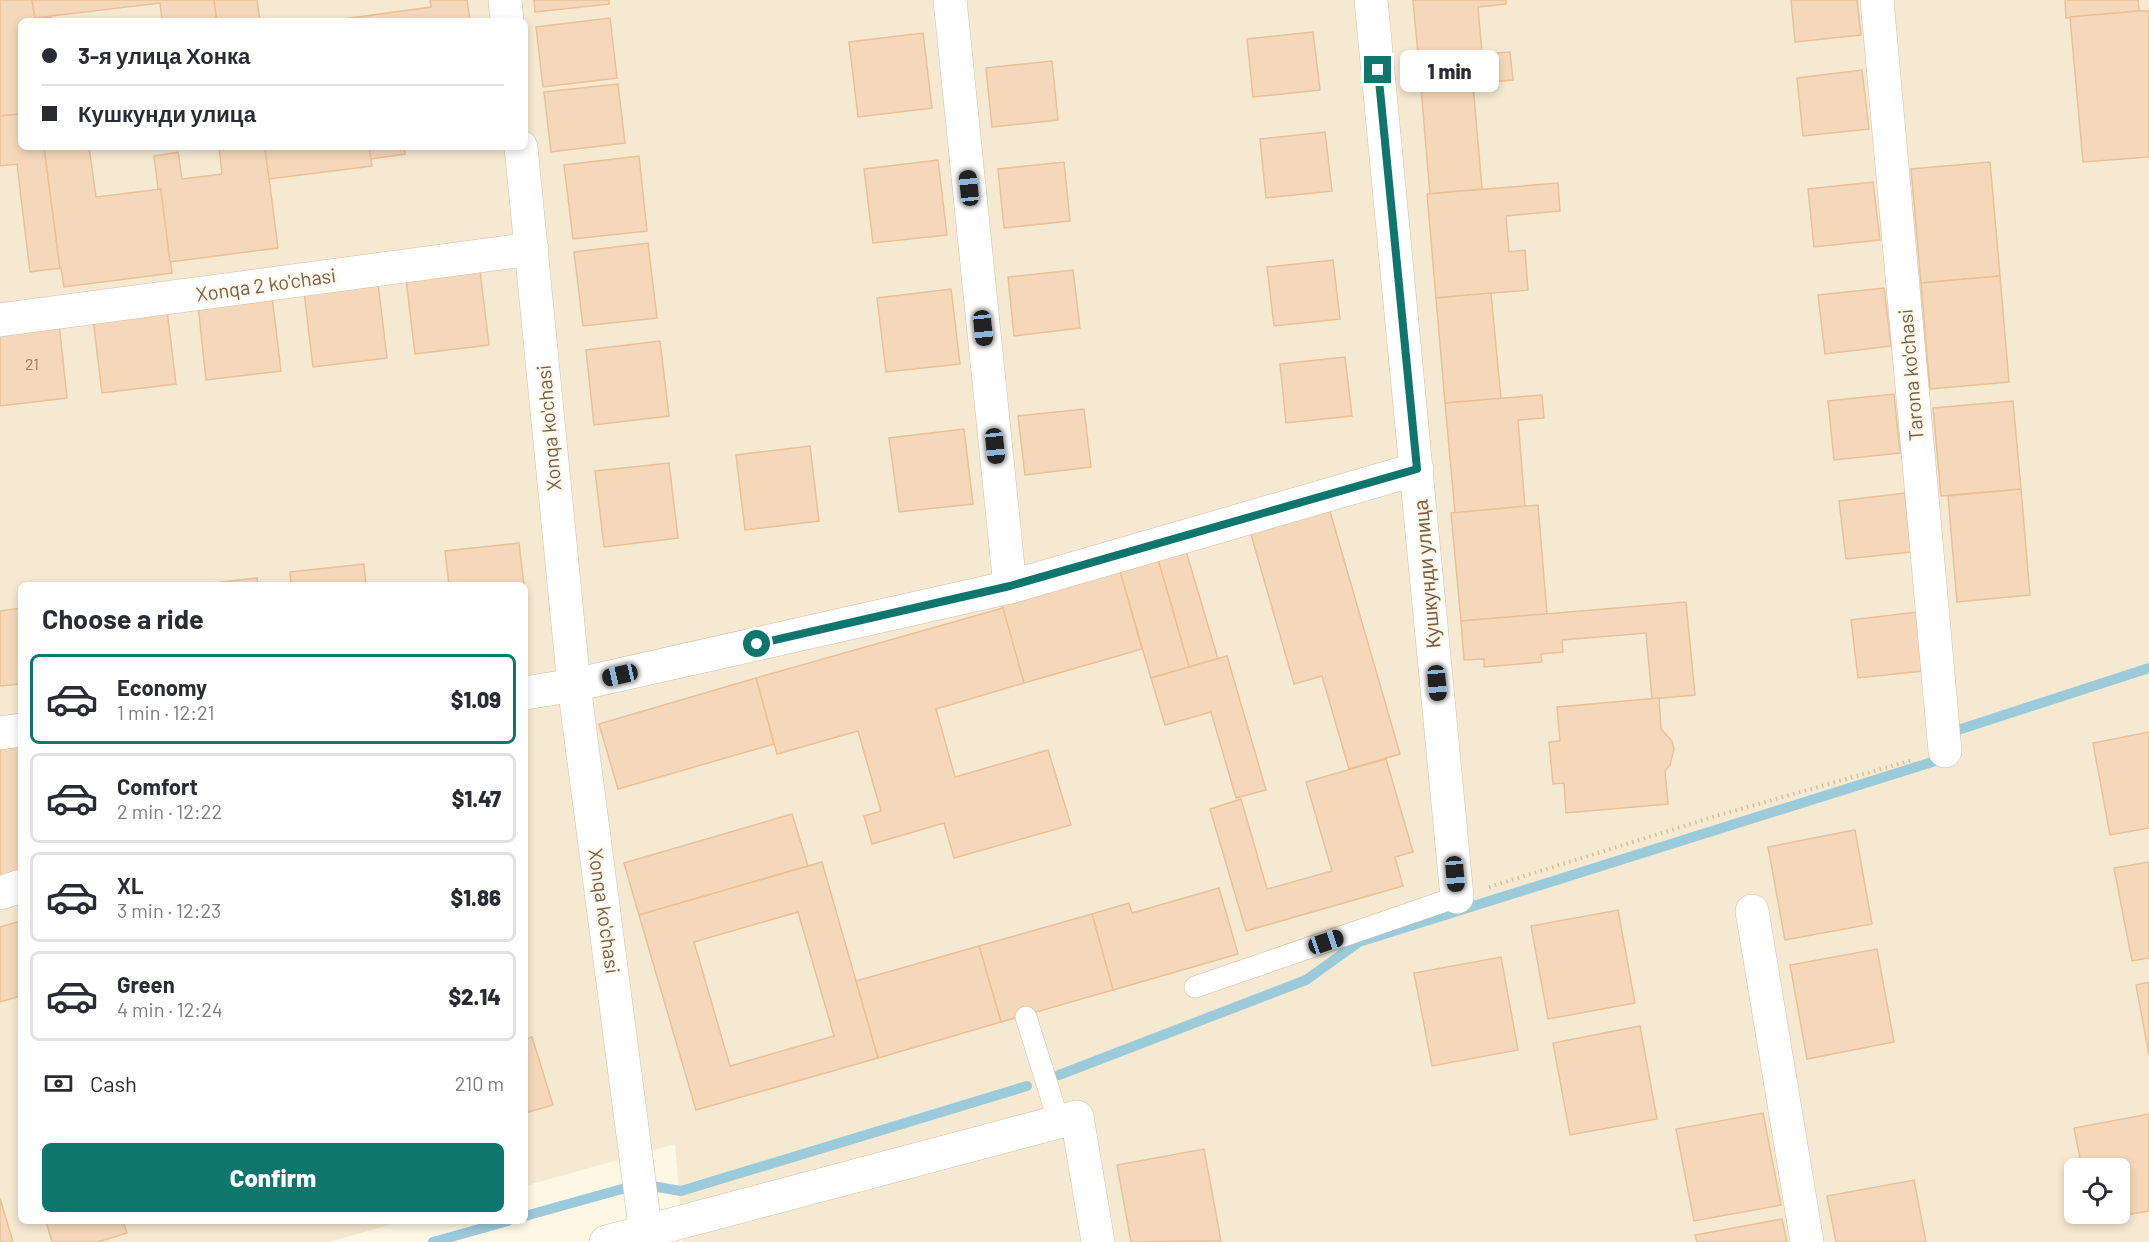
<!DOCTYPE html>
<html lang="en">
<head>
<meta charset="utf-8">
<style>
	body { margin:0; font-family:Barlow,sans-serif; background:#f7f7f7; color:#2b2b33; height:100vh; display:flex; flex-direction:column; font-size:22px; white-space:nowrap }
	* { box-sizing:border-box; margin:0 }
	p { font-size:20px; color:#7c7c81 }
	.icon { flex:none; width:33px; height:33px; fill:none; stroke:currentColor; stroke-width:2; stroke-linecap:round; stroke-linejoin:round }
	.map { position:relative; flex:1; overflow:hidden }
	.side { position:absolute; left:18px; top:582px; width:510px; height:642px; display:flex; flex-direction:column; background:#fff; border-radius:9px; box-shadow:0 3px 9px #0003 }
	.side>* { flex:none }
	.banner { position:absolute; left:18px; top:18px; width:510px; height:132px; border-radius:9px; box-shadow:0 3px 9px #0003; display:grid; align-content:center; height:132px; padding:0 24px; background:#fff }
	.buttons { position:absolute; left:2064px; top:1158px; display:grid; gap:12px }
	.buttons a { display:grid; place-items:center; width:66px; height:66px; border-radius:9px; background:#fff; box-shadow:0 3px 9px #0003; font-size:30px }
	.end { position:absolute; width:27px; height:27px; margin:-14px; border:8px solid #0f766e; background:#fff; box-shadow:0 0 0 3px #fff }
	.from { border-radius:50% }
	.bubble { position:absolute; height:42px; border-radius:9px; background:#fff; box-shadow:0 3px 9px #0003; font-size:20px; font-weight:800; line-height:42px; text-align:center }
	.car { position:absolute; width:18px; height:36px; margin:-18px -9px; border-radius:8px; box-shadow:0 0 4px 2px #0007; background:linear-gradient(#222 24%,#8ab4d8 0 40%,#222 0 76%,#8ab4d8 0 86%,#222 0) }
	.banner b { display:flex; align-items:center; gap:21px; height:57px; font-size:22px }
	.banner b+b { border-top:2px solid #e1e1e2 }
	.banner i { width:15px; height:15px; background:#2b2b33 }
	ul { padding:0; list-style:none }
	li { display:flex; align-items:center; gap:18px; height:90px; margin:0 12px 9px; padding:0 12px; border:3px solid #e1e1e2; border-radius:9px }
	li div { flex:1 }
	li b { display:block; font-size:22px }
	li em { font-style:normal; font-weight:800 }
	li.selected { border-color:#0f766e }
	li>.icon { width:54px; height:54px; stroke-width:1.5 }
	h2 { padding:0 24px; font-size:27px; line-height:72px }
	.pay { display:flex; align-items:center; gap:15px; height:66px; padding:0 24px; font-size:22px }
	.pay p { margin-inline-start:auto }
	.cta { display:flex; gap:12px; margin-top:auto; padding:12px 24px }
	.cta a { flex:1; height:69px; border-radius:9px; background:#0f766e; color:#fff; font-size:24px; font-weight:800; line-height:69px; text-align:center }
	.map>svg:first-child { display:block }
	.residential { fill:#f6e9d1; fill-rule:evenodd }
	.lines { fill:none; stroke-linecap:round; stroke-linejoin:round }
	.stream { stroke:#9bcadb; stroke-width:10 }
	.building { fill:#f5d8b9; stroke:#e9c098; stroke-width:1.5; fill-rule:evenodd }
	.lane-casing { stroke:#d0bfa9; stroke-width:22 }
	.street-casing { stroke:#d0bfa9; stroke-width:34 }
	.secondary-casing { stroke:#d3c0a5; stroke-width:34 }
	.path { stroke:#dabb9c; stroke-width:4; stroke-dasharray:1.5 4.5; stroke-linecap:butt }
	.lane { stroke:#fff; stroke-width:21 }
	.street { stroke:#fff; stroke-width:33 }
	.secondary { stroke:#fff; stroke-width:33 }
	.route { stroke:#0f766e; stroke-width:8 }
	.labels { text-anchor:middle; stroke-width:4.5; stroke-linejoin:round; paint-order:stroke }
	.number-label { font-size:16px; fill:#977c64 }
	.street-label { font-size:20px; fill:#785e47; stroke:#fff9eb }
</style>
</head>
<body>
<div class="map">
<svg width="2149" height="1242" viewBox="0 0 2149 1242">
	<rect width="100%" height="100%" fill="#fef7e3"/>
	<path class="residential" d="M0,0H2149V1242H683L675,1144L525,1186V585H21V1221H403L329,1242H0ZM21,21H525V147H21ZM2074,1168H2120V1214H2074Z"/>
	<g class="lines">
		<g class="stream">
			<path d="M1952,736V732L2149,668"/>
			<path d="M1059,1075L1306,980L1359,942L1945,758"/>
			<path d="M525,1216L640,1184L681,1191L1027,1086"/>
			<path d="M433,1242L508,1221"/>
		</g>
	</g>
	<g class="building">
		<path d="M0,0H32L35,18L51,17L52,21H21V114L0,116Z"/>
		<path d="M32,0H214L217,21H162L160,3L35,18Z"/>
		<path d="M214,0H257L260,21H217Z"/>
		<path d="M430,0H467L470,21H344V19L431,7Z"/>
		<path d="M534,0H609V4L535,12Z"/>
		<path d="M1413,0H1506V4L1478,7L1482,54L1510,52L1513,80L1421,88Z"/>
		<path d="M1791,0H1857L1861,35L1795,42Z"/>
		<path d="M2065,0H2138L2139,11L2066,18Z"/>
		<path d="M2139,11H2149V157L2083,162L2070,17Z"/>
		<path d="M610,18L617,78L543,87L536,27Z"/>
		<path d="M1313,32L1320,90L1253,97L1247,39Z"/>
		<path d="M923,33L932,108L858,117L849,42Z"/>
		<path d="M1052,61L1058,120L992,127L986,68Z"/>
		<path d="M1862,70L1869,129L1803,136L1797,78Z"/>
		<path d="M618,84L625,143L551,152L544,92Z"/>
		<path d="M1473,84L1482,189L1430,194L1421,88Z"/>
		<path d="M21,114V147H44L60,268L30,272L17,164L0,166V116Z"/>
		<path d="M1325,132L1332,191L1266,198L1260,139Z"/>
		<path d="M44,147H89L96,197L161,189L172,273L64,287L61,268H60Z"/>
		<path d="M219,147H265L278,248L170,262L161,189H158L154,156L178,152L182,179L222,174Z"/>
		<path d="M265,147H369L372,166L269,179Z"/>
		<path d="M369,147H404L405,154L371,159Z"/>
		<path d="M639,156L647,231L573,239L564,165Z"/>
		<path d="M938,160L947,235L873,243L864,169Z"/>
		<path d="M1064,162L1070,221L1004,228L998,169Z"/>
		<path d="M1990,162L2000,276L1921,283L1911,169Z"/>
		<path d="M1873,182L1880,240L1814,247L1808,189Z"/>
		<path d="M1558,183L1560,211L1506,216L1509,252L1525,250L1528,290L1436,298L1427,194Z"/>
		<path d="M648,243L657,318L583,326L574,252Z"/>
		<path d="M1333,260L1340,319L1274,326L1267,267Z"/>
		<path d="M1073,270L1080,328L1014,336L1008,277Z"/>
		<path d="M480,271L489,345L415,354L406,279Z"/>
		<path d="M2000,276L2009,382L1930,389L1921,283Z"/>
		<path d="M378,283L387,358L313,367L304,292Z"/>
		<path d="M1884,288L1891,346L1825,354L1818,295Z"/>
		<path d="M951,289L960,364L886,372L877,298Z"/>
		<path d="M1491,293L1501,399L1445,403L1436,298Z"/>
		<path d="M272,297L281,371L206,380L198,305Z"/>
		<path d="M167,310L176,384L102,393L93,319Z"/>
		<path d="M59,323L67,398L0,406V330Z"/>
		<path d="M660,341L669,416L594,425L586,350Z"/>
		<path d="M1345,357L1352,416L1286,423L1280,364Z"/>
		<path d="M1894,394L1900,453L1834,460L1828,401Z"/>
		<path d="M1542,395L1544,418L1518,420L1525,507L1455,513L1445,403Z"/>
		<path d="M2013,401L2021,489L1941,496L1933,408Z"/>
		<path d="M1084,409L1091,467L1025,475L1018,416Z"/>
		<path d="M964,429L973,504L899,512L889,438Z"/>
		<path d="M810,446L819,521L745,530L736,455Z"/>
		<path d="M669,463L678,538L604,547L595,471Z"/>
		<path d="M2021,489L2030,595L1957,602L1948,496Z"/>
		<path d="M1905,493L1911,552L1846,559L1839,501Z"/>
		<path d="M1538,505L1547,614L1461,621L1451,513Z"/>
		<path d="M1329,508L1400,754L1349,769L1322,676L1294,684L1250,531Z"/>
		<path d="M1183,541L1218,659L1189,667L1155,549Z"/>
		<path d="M519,543L524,585H449L445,551Z"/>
		<path d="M1155,549L1189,667L1151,678L1117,561Z"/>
		<path d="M364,564L366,585H291L290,572Z"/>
		<path d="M1119,567L1142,649L1024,683L1000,601Z"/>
		<path d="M257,578L258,585H198Z"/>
		<path d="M1686,602L1695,695L1652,699L1646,633L1562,640L1563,652L1541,654L1542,662L1484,667V659L1464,660L1461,621Z"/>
		<path d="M21,608V684L0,686V611Z"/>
		<path d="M1003,608L1024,683L936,709L955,777L1048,750L1071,825L954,858L944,823L872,844L864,816L881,811L858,731L777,754L756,678Z"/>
		<path d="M1917,612L1923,671L1858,678L1851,620Z"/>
		<path d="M1227,656L1266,790L1236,798L1211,712L1165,725L1151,678Z"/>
		<path d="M756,678L774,744L618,789L599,724Z"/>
		<path d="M1659,698L1661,729L1672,741L1674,749L1670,765L1665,771L1668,804L1566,813L1564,783L1553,784L1549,742L1560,741L1557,707Z"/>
		<path d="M2149,732V828L2110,835L2093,743Z"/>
		<path d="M21,744V872L2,877L0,871V746Z"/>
		<path d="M1386,759L1413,852L1395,857L1403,886L1246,931L1210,809L1241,799L1267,889L1332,871L1306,782Z"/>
		<path d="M792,814L808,866L639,915L624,863Z"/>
		<path d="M1855,830L1872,924L1785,940L1768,847Z"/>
		<path d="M822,862L878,1058L696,1110L639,915ZM798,912L834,1036L730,1066L694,942Z"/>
		<path d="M2149,862V958L2132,961L2114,868Z"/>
		<path d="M1219,888L1238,954L1113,990L1092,914L1129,903L1132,913Z"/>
		<path d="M1618,910L1635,1003L1548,1019L1531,926Z"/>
		<path d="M1092,914L1113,990L1001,1022L979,946Z"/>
		<path d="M21,921V996L0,1002V927Z"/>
		<path d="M979,946L1001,1022L878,1058L856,981Z"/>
		<path d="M1877,949L1894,1042L1807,1059L1790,965Z"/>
		<path d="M1501,957L1518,1050L1432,1066L1414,973Z"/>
		<path d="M2149,982V1055L2136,985Z"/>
		<path d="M1640,1026L1657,1119L1570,1135L1553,1043Z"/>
		<path d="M532,1037L553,1105L525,1113V1039Z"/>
		<path d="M1763,1113L1781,1205L1694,1221L1676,1129Z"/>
		<path d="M2149,1114V1211L2091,1221L2090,1214H2120V1168H2082L2074,1128Z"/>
		<path d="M1204,1149L1221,1241L1131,1242L1117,1165Z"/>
		<path d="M1914,1180L1926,1242H1836L1827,1196Z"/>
		<path d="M0,1198L13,1242H0Z"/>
		<path d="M1782,1219L1787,1242H1697L1695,1235Z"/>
		<path d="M46,1221H123L127,1233L98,1242H52Z"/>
	</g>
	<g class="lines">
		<g class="lane-casing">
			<g id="lane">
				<path d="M1195,987L1457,897"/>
				<path d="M1026,1017L1059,1122"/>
			</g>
		</g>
		<g class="street-casing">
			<g id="street">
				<path d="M505,0L507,21"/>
				<path d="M950,0L1010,587"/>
				<path d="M1371,0L1457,897"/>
				<path d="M1877,0L1945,751"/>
				<path d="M521,147L574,685L647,1242"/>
				<path d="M0,320L532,249"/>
				<path d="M525,693L574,685L1010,587L1417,469"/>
				<path d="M0,733L21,730"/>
				<path d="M0,893L21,886"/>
				<path d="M1752,911L1807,1242"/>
			</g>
		</g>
		<g class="secondary-casing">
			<path id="secondary" d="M606,1242L1077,1117L1098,1242"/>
		</g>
		<path class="path" d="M1489,887L1716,816L1913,760"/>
		<use href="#lane" class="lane"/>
		<use href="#street" class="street"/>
		<use href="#secondary" class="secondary"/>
	</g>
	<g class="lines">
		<path class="route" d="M757,644L1010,586L1417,469L1378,70"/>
	</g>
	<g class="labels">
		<g class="number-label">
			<text x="32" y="370">21</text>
		</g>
		<g class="street-label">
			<text transform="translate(266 285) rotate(-8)" y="7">Xonqa 2 ko'chasi</text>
			<text transform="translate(1911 375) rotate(-95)" y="7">Tarona ko'chasi</text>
			<text transform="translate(549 428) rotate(-95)" y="7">Xonqa ko'chasi</text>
			<text transform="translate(1427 574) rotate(-95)" y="7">Кушкунди улица</text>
			<text transform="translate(604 911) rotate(82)" y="7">Xonqa ko'chasi</text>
		</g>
	</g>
</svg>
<div class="buttons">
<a><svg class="icon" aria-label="locate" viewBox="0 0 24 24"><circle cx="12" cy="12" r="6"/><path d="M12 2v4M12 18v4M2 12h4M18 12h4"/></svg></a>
</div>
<i class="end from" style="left:757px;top:644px"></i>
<i class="end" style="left:1378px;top:70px"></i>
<div class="bubble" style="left:1400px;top:50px;width:99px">1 min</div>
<i class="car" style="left:969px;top:188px;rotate:354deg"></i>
<i class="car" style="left:983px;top:328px;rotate:174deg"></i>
<i class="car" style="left:995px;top:446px;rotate:174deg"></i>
<i class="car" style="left:620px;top:675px;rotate:257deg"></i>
<i class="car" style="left:1437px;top:683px;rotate:175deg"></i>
<i class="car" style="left:1455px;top:874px;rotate:175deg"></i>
<i class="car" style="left:1326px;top:942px;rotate:71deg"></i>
<div class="banner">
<b><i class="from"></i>3-я улица Хонка</b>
<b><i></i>Кушкунди улица</b>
</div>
<section class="side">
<h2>Choose a ride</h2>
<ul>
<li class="selected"><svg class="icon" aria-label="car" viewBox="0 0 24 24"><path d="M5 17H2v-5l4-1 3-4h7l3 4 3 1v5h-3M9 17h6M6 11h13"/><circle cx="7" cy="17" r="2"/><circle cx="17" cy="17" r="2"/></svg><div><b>Economy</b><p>1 min · 12:21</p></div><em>$1.09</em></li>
<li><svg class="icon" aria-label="car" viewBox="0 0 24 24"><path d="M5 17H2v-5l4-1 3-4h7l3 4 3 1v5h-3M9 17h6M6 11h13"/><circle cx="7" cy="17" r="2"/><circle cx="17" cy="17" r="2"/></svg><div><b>Comfort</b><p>2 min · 12:22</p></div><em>$1.47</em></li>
<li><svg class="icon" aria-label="car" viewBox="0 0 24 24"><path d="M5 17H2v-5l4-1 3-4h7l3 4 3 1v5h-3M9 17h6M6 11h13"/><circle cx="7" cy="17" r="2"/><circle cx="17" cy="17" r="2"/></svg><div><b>XL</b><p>3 min · 12:23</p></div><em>$1.86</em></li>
<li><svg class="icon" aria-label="car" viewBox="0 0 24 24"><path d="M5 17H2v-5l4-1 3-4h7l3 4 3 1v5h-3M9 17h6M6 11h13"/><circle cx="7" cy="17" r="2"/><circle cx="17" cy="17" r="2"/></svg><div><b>Green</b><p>4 min · 12:24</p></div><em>$2.14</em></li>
</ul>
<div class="pay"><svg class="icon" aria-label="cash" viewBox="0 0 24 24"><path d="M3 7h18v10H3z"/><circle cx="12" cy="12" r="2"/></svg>Cash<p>210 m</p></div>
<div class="cta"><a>Confirm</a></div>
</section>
</div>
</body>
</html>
